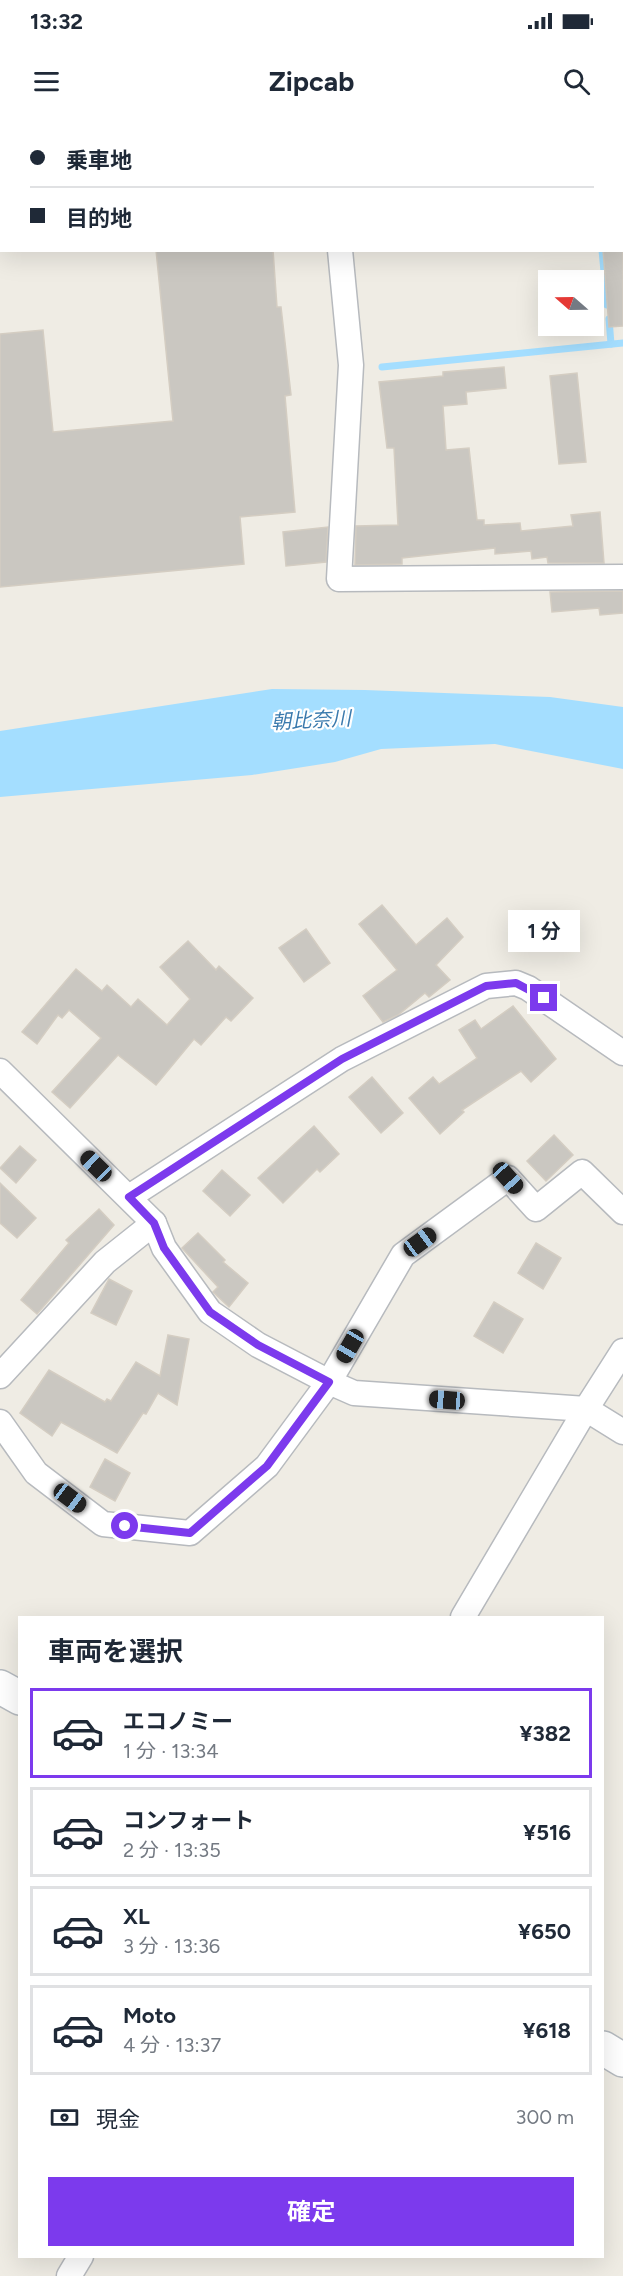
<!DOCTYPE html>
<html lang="ja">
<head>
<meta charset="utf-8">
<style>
	body { margin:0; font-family:Figtree,"Noto Sans JP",sans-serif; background:#f6f6f7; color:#1f2937; height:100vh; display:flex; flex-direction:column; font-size:22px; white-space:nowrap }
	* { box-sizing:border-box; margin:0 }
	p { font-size:20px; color:#747a83 }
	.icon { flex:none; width:33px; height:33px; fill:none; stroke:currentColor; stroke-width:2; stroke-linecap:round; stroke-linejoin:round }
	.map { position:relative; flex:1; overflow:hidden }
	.drawer { position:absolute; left:18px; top:1496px; width:586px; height:642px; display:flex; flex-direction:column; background:#fff; border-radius:0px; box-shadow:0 6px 24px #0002 }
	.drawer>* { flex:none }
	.hud { position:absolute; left:0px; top:0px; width:624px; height:132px; box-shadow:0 6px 24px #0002; display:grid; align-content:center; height:132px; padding:0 30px; background:#fff }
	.needle { width:39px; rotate:290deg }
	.fabs { position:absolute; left:538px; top:150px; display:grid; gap:12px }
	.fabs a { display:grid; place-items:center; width:66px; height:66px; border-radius:0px; background:#fff; box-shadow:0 6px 24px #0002; font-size:30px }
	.end { position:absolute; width:27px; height:27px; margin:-14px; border:8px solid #7c3aed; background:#fff; box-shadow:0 0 0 3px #fff }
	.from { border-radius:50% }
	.bubble { position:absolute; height:42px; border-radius:0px; background:#fff; box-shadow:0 6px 24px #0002; font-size:20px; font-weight:700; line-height:42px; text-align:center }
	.car { position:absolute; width:18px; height:36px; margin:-18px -9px; border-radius:8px; box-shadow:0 0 4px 2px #0007; background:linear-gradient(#222 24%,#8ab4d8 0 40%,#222 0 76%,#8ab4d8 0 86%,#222 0) }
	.hud b { display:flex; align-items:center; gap:21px; height:57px; font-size:22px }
	.hud b+b { border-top:2px solid #e0e1e3 }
	.hud i { width:15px; height:15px; background:#1f2937 }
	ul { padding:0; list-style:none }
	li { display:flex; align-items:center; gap:18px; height:90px; margin:0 12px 9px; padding:0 18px; border:3px solid #e0e1e3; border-radius:0px }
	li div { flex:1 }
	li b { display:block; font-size:22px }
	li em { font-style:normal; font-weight:700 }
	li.active { border-color:#7c3aed }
	li>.icon { width:54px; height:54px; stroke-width:1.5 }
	h2 { padding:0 30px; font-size:27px; line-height:72px }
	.pay { display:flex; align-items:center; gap:15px; height:66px; padding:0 30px; font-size:22px }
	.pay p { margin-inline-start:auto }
	.primary-button { display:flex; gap:12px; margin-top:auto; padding:12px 30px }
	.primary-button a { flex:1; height:69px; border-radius:0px; background:#7c3aed; color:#fff; font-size:24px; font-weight:700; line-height:69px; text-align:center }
	.status { display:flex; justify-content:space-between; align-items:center; height:42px; padding:0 30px; background:#fff; direction:ltr }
	.status svg { height:16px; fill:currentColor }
	header { display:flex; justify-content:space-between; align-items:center; height:78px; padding:0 30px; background:#fff; font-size:27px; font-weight:700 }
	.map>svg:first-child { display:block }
	.water { fill:#a4deff }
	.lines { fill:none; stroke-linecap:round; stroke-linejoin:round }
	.stream { stroke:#a4deff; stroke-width:7 }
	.building { fill:#cac7c1; stroke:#d4cdc2; stroke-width:1.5 }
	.street-casing { stroke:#b7babe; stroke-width:27 }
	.secondary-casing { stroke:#b5babf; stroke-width:36 }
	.primary-casing { stroke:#f7be55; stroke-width:36 }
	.street { stroke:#fff; stroke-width:24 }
	.secondary { stroke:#fff; stroke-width:33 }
	.primary { stroke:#ffeba9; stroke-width:33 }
	.route { stroke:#7c3aed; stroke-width:8 }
	.labels { text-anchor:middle; stroke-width:4.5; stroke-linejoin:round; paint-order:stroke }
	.water-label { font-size:20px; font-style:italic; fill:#3a7aad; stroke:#fff }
</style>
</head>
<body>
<div class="status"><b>13:32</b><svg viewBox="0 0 49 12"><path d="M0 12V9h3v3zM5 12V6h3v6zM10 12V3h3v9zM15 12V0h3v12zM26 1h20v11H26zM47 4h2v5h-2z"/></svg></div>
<header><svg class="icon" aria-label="menu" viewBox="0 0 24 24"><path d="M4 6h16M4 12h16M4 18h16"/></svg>Zipcab<svg class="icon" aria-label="search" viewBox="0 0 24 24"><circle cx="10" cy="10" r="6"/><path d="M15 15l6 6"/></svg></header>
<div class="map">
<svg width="623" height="2156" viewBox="0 0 623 2156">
	<rect width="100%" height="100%" fill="#efece4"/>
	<path class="water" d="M272,569L365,570L550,577L623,587V649L495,624L381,629L335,642L252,655L0,677V611Z"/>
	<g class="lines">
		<g class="stream">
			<path d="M602,130L607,185"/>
			<path d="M609,199L611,224"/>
			<path d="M382,247L623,223"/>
		</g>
	</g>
	<g class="building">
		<path d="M156,130H273L277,187H281L291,275L285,276L295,392L240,397L244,444L0,467V214L43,210L53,312L173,301Z"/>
		<path d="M603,130H623V206L609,207Z"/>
		<path d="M504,247L506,268L466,272L467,284L443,286L446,330L469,328L477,400H484V405L520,403L521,411L573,406L571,395L600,392L604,443H548L547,437L532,439L531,431L495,434V428L402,438V444L355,445L356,406L398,405L394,328H387L379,262L443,256V252Z"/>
		<path d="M577,253L586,342L559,344L550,256Z"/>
		<path d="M328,407L326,442L286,446L283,412Z"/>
		<path d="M623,471V493L600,495L599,488L552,492L550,472Z"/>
		<path d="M382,785L416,825L447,798L463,817L436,845L450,860L429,877L425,873L398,895L383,902L363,876L397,850L359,804Z"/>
		<path d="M306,809L330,843L304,862L279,828Z"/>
		<path d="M188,821L216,850L219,846L253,878L231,901L226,897L201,925L194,919L156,965L118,935L70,988L52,972L101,918L69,890L62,898L58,895L37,924L22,912L76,849L102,871L107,865L131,887L138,879L167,905L190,879L160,847Z"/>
		<path d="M513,886L556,939L531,962L521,951L462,990L464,992L440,1014L409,978L433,957L439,964L477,938L459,910L475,900L481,909Z"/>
		<path d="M372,957L403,993L381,1013L349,977Z"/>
		<path d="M314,1006L339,1034L320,1052L317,1049L283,1083L258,1058Z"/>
		<path d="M554,1015L573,1035L546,1061L527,1041Z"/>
		<path d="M20,1026L36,1040L16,1063L0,1048Z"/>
		<path d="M222,1050L250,1075L230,1096L203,1071Z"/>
		<path d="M0,1063L36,1098L17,1118L0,1103Z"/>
		<path d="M99,1089L114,1105L37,1194L21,1180L69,1123L66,1120Z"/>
		<path d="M198,1113L225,1140L223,1142L248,1163L229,1187L213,1172L218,1167L182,1128Z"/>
		<path d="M536,1123L561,1138L543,1169L518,1153Z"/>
		<path d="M109,1159L132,1171L116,1205L91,1193Z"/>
		<path d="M494,1182L523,1199L503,1233L474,1216Z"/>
		<path d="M168,1215L189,1219L177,1285L158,1273L146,1294L143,1293L117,1333L61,1302L52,1316L20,1293L49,1250L105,1282L107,1279L111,1281L136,1242L160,1256Z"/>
		<path d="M105,1339L130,1353L115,1381L90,1367Z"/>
	</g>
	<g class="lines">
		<g class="street-casing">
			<g id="street">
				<path d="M461,0V2"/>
				<path d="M340,130L351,245L339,459L623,457"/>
				<path d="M0,951L154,1103L164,1128L210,1192L258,1225L329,1262L354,1273L586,1289L623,1312"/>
				<path d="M129,1077L342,939L486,866L516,863L528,868L623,933"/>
				<path d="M0,1256L105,1142L154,1103"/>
				<path d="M0,1302L36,1353L103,1404L190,1413L267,1346L329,1262L403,1135L508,1058L536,1089L582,1052L623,1092"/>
				<path d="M463,1497L586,1289L623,1231"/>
				<path d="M69,2156L81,2136"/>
			</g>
		</g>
		<g class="secondary-casing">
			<g id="secondary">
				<path d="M0,1567L20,1578"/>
				<path d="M603,1928L623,1940"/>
			</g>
		</g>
		<g class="primary-casing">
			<g id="primary">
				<path d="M537,2L547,0"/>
				<path d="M0,45H2"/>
			</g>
		</g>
		<use href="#street" class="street"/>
		<use href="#secondary" class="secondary"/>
		<use href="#primary" class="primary"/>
	</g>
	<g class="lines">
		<path class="route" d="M125,1406L190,1413L267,1346L329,1262L258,1225L210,1192L164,1128L154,1103L129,1077L342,939L486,866L516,863L544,878"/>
	</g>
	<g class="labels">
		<g class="water-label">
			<text transform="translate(311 600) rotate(-3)" y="7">朝比奈川</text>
		</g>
	</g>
</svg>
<div class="fabs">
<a><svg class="needle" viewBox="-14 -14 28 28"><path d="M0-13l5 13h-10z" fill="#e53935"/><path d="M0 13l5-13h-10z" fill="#747a83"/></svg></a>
</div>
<i class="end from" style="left:125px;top:1406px"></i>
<i class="end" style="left:544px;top:878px"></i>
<div class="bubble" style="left:508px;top:790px;width:72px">1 分</div>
<i class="car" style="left:96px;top:1046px;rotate:314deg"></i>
<i class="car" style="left:508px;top:1058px;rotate:138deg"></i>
<i class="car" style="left:420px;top:1122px;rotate:54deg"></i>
<i class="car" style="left:350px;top:1226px;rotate:210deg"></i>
<i class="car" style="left:447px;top:1280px;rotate:274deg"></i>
<i class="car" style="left:70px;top:1378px;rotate:127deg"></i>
<div class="hud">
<b><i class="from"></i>乗車地</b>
<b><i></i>目的地</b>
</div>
<section class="drawer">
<h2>車両を選択</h2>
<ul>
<li class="active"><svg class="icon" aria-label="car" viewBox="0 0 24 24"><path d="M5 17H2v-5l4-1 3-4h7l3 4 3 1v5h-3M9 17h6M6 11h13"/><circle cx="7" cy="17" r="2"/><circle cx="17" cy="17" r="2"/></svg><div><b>エコノミー</b><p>1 分 · 13:34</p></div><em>¥382</em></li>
<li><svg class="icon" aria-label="car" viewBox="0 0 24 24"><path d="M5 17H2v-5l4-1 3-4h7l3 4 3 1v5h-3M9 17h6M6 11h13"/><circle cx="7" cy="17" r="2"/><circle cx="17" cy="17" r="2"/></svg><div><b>コンフォート</b><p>2 分 · 13:35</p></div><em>¥516</em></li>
<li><svg class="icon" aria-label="car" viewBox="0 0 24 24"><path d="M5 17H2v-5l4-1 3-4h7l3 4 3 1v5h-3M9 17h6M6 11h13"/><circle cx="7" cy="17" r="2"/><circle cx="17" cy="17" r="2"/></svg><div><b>XL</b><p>3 分 · 13:36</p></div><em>¥650</em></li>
<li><svg class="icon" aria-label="car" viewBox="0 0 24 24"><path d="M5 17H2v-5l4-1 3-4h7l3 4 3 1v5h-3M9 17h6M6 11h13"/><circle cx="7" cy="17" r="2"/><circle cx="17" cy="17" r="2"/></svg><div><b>Moto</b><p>4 分 · 13:37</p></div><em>¥618</em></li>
</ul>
<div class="pay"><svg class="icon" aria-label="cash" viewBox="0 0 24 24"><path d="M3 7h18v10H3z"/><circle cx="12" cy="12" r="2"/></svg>現金<p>300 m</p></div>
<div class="primary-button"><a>確定</a></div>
</section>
</div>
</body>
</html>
